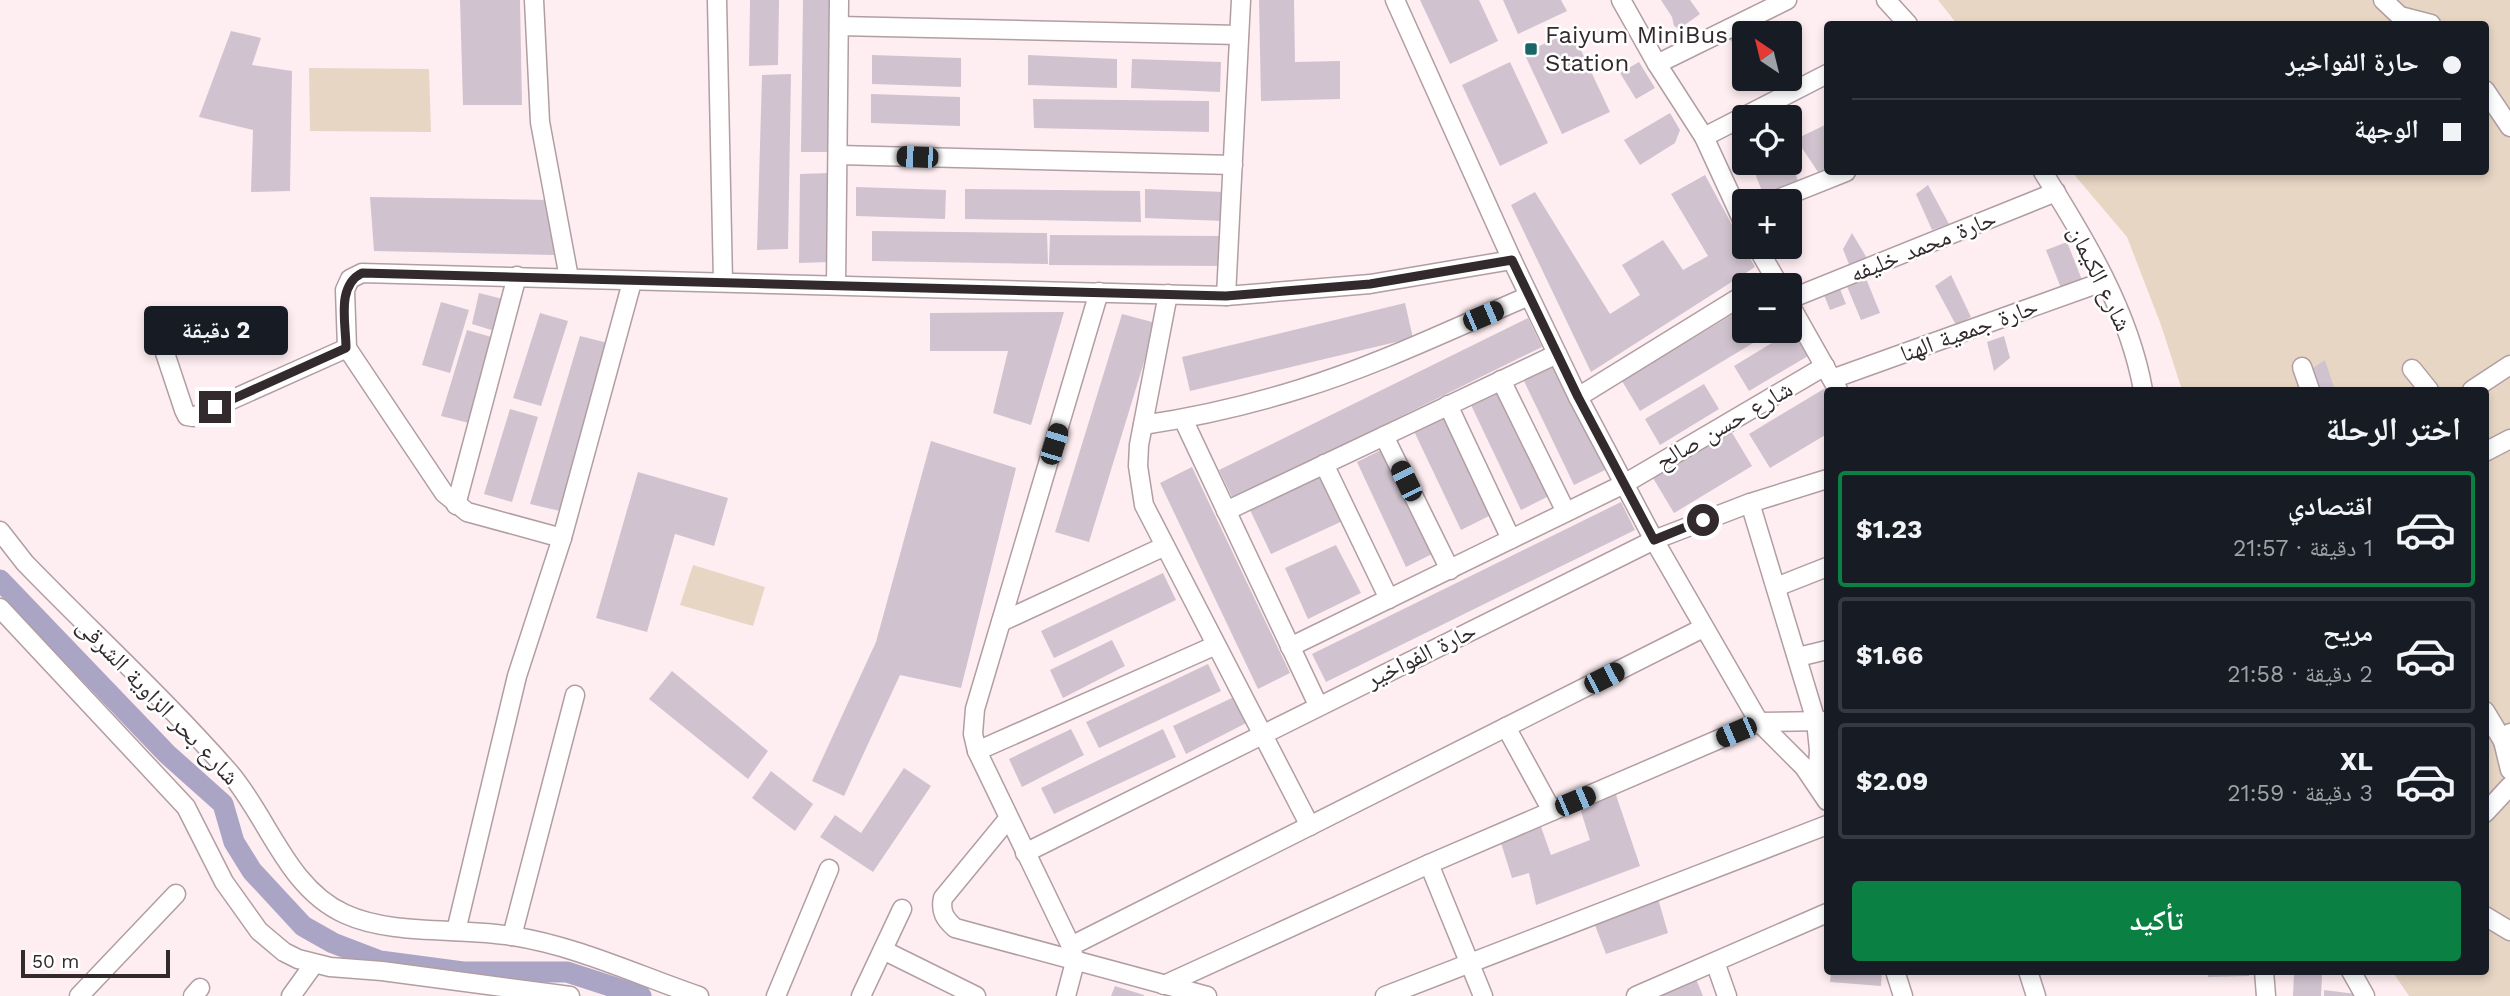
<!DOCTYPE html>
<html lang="ar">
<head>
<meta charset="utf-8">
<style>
	body { margin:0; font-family:"Work Sans","Noto Naskh Arabic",sans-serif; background:#242831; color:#f1f3f6; direction:rtl; height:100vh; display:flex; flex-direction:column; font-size:26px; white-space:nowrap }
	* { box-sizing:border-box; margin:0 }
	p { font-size:23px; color:#9ea1a6 }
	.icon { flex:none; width:38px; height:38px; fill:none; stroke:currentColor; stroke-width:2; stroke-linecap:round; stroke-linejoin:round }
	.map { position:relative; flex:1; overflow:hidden; direction:ltr }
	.details { position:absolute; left:1824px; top:387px; width:665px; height:588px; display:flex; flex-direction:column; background:#171b24; border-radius:7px; box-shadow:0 4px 10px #0003; direction:rtl }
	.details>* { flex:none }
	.banner { position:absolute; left:1824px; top:21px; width:665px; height:154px; border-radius:7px; box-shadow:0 4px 10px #0003; direction:rtl; display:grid; align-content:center; height:154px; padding:0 28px; background:#171b24 }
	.needle { width:46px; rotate:325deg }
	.fabs { position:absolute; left:1732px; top:21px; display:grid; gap:14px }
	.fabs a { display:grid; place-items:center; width:70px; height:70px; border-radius:7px; background:#171b24; box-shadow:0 4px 10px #0003; font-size:35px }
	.scale { position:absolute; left:21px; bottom:18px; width:149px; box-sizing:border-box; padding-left:7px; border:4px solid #322a2c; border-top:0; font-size:19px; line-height:24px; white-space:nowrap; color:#322a2c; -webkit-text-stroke:5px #fff; paint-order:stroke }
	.end { position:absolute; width:32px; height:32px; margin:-16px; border:9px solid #322a2c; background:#fff; box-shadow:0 0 0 4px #fff }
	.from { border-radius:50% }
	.bubble { position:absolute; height:49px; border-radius:7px; background:#171b24; box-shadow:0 4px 10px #0003; font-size:23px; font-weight:700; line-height:49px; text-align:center; direction:rtl }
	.car { position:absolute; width:21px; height:42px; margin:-21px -10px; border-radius:9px; box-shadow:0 0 5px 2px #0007; background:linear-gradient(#222 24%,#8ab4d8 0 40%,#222 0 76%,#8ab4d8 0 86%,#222 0) }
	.banner b { display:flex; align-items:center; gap:24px; height:66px; font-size:26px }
	.banner b+b { border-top:2px solid #363941 }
	.banner i { width:18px; height:18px; background:#f1f3f6 }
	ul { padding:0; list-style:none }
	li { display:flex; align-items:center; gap:21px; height:116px; margin:0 14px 10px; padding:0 14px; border:4px solid #363941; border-radius:7px }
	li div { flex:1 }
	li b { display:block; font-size:26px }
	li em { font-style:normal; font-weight:700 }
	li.on { border-color:#0b8043 }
	li>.icon { width:63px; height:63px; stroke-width:1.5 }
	h2 { padding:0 28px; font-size:32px; line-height:84px }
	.cta { display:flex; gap:14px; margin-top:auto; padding:14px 28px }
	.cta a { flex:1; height:80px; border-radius:7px; background:#0b8043; color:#fff; font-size:28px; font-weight:700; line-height:80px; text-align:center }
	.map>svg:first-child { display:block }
	.green { fill:#e7d6c4 }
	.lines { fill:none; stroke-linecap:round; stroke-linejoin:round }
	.canal { stroke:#aba5c5; stroke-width:21 }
	.building { fill:#d0c3cf }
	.street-casing { stroke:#b19ea3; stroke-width:21 }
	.street { stroke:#fff; stroke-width:18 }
	.route { stroke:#322a2c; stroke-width:9 }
	.poi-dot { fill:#186665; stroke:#fff; stroke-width:2.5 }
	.labels { text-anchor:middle; stroke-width:5; stroke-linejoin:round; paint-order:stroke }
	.poi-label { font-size:24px; fill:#322a2c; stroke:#fff; text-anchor:start }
	.street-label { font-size:24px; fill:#322a2c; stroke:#fff }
</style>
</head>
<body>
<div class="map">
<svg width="2510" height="996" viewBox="0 0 2510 996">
	<rect width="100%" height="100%" fill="#feeef1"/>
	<g class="green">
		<path d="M1938,0H2510V996H2409L2392,971H2485V390H2182L2161,325L2127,237L2072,172H2485V24H1957Z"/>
		<path d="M309,68L429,69L431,132L310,131Z"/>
		<path d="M693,565L765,587L753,626L680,605Z"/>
	</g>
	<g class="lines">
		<path class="canal" d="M0,580L167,754L223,804L234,842L252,871L303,926L333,943L380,961L463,972H567L641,996"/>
	</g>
	<g class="building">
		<path d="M460,0H520L522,105H463Z"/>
		<path d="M750,0H779L778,65L749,66Z"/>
		<path d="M803,0H834L831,152H801Z"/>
		<path d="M1259,0H1294L1295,62L1340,61V99L1261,101Z"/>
		<path d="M1420,0H1479L1498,41L1450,64Z"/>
		<path d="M1503,0H1561L1567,11L1518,34Z"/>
		<path d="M1661,0H1690L1700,14L1679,29L1674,26L1672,17Z"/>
		<path d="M1740,22L1747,33L1745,66L1725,30Z"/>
		<path d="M231,31L261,38L252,65L292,71L290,191L251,192L253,130L199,117Z"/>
		<path d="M1572,31L1610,112L1562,134L1524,53Z"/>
		<path d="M872,55L961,58V87L872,84Z"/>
		<path d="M1028,55L1117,59V88L1028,85Z"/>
		<path d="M1132,59L1221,62L1220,92L1131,88Z"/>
		<path d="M1510,62L1548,143L1500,166L1462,85Z"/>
		<path d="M1639,62L1655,88L1636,99L1620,73Z"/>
		<path d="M791,74L788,249L757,250L762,75Z"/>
		<path d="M871,94L960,97V126L871,123Z"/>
		<path d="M1033,99L1209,101V132L1034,128Z"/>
		<path d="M1670,113L1680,130L1675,143L1640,165L1624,140Z"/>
		<path d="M1825,125L1827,172L1820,175L1796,139Z"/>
		<path d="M1751,163H1769L1772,171L1791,164L1800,185L1765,199Z"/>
		<path d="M829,173L828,262L799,263L800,174Z"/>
		<path d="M1705,175L1755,267L1591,372L1511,205L1535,192L1610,314L1640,295L1622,265L1663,240L1683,270L1708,256L1671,194Z"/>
		<path d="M1928,185L1949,224L1932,230L1916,194Z"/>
		<path d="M856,187L946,190L945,219L856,216Z"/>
		<path d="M965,189L1140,191L1141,222L965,219Z"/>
		<path d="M1145,189L1225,192L1224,221L1145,218Z"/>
		<path d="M370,197L551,200L554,255L374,251Z"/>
		<path d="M872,231L1047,233L1048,264L872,261Z"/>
		<path d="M1852,233L1868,260L1850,267L1843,249Z"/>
		<path d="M1050,235L1225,236V266L1049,265Z"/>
		<path d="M2067,242L2082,280L2061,288L2046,250Z"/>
		<path d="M1951,275L1971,317L1956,325L1935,286Z"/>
		<path d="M1865,276L1880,313L1861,320L1846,284Z"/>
		<path d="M1838,284L1846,304L1830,310L1822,290Z"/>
		<path d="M479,293L507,300L498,332L472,324Z"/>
		<path d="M441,302L469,310L450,373L422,365Z"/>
		<path d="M1405,303L1413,338L1190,391L1182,357Z"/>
		<path d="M1745,307V331H1773L1640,411L1622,381Z"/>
		<path d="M1064,312L1031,425L993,413L1008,351H930V313Z"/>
		<path d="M540,313L568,321L541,406L513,398Z"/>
		<path d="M1122,314L1156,323L1089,542L1055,532Z"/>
		<path d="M1528,318L1542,347L1233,499L1219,470Z"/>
		<path d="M467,330L495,338L469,423L441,416Z"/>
		<path d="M1793,330L1808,356L1749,391L1734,366Z"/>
		<path d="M580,336L608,343L560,511L530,504Z"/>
		<path d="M2004,336L2010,358L1994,371L1987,342Z"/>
		<path d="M2325,360L2335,390H2319L2311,369Z"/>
		<path d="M1555,366L1605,470L1574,485L1524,381Z"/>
		<path d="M1704,384L1719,409L1660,445L1645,419Z"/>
		<path d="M1827,387V434L1770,468L1749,434Z"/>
		<path d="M1503,390L1553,494L1521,510L1471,405Z"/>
		<path d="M510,409L538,417L512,502L484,494Z"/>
		<path d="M1444,412L1493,514L1461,530L1412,427Z"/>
		<path d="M1731,431L1752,466L1674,513L1653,478Z"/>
		<path d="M931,441L1016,468L961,688L900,675L844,796L812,781L876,642Z"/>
		<path d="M1389,446L1438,551L1406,567L1357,462Z"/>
		<path d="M1192,467L1290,673L1258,689L1160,483Z"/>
		<path d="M638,472L728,498L714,546L675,534L647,632L596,618Z"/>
		<path d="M1325,473L1347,519L1271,554L1250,510Z"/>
		<path d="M1621,502L1635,530L1326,682L1312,654Z"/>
		<path d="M1336,545L1361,593L1308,619L1285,568Z"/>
		<path d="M1163,573L1176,600L1054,658L1041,631Z"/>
		<path d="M1112,640L1125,666L1063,698L1050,670Z"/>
		<path d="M1208,664L1221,691L1099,748L1086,722Z"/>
		<path d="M672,671L768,751L748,779L649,699Z"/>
		<path d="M1236,696L1248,722L1186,754L1173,726Z"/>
		<path d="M1071,729L1084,755L1022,787L1009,759Z"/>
		<path d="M1163,729L1176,757L1054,814L1041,788Z"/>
		<path d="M904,768L931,786L873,872L820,837L835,815L861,833Z"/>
		<path d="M771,771L813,804L795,831L752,798Z"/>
		<path d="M1615,792L1640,866L1536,905L1529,873L1512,878L1501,843L1540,824L1551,855L1590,840L1579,805Z"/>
		<path d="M1657,895L1668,933L1606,954L1593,920Z"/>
		<path d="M1831,971H1882L1881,986L1830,982Z"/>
		<path d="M2208,971H2249V976L2208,977Z"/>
		<path d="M2294,974L2322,975L2321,996H2293Z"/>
		<path d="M1696,979L1703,996H1657Z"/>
		<path d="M1115,986L1144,995V996H1111Z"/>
		<path d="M2324,990L2356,994V996H2324Z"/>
	</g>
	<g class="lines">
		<g class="street-casing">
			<g id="street">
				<path d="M534,0L540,122L569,278"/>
				<path d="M717,0L723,282"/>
				<path d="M1395,0L1512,260L1578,397L1654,540L1759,722L1804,767L1827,801"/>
				<path d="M1621,0L1657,64L1704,137L1745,226"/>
				<path d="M1886,0L1908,24"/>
				<path d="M2383,0L2400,16L2431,24"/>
				<path d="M839,26L1239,35"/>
				<path d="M1657,64L1787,0"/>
				<path d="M2485,90L2510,127"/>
				<path d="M1704,137L1827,74"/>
				<path d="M838,155L1233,165"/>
				<path d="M2043,172C2085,239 2129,311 2143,390"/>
				<path d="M1773,201L1846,172"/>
				<path d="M1757,247L1779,285"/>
				<path d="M836,285L839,0"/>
				<path d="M1168,294L1139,445L1138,466L1144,505L1310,826"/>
				<path d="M1226,296L1241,0"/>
				<path d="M1790,299L2056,192"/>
				<path d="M1790,305L1838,390"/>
				<path d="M162,344L184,410L187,416L193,417L347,348"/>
				<path d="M2302,367L2310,390"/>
				<path d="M2412,369L2429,390"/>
				<path d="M1832,379L2105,281"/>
				<path d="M1501,380L1566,512"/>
				<path d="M2472,390L2510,365"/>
				<path d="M1578,397L1745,294"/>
				<path d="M1448,405L1511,539"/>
				<path d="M1183,419L1318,705"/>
				<path d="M1143,425C1196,417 1249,405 1300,389C1378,365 1454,328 1529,296"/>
				<path d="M1384,436L1450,570"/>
				<path d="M2485,452L2510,439"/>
				<path d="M1324,464L1389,599"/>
				<path d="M1750,503L1816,721L1819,750L1817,784"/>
				<path d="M456,505L517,276"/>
				<path d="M1226,511L1557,354"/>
				<path d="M0,531L25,563C93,633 165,699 229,772C268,817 287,888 345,914C393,936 460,927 512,936C577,946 637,975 699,996"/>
				<path d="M562,538L467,512L444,493L347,348L345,290L350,279L362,273L1226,296L1370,284L1512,260"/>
				<path d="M1776,587L1827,567"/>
				<path d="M0,608L186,807L224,882L259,931L284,952L298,959L330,967L382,971L570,996"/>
				<path d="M1001,622L1163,547"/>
				<path d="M1290,647L1624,484L1825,366"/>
				<path d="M1798,657L1827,650"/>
				<path d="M2485,711L2503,741"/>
				<path d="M1506,727L1552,811"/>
				<path d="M2510,733L2503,741L2510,770"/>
				<path d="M977,751L1214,646"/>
				<path d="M2485,813L2510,786"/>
				<path d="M1008,819L943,898C940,912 945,919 955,928L1207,996"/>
				<path d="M1025,853L1654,540L1750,503L1827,479"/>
				<path d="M1429,864L1483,996"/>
				<path d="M2485,916L2510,931"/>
				<path d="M456,931L517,676L562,538L632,282"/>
				<path d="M512,936L575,695"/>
				<path d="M1071,946L1703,628"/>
				<path d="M883,950L976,996"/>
				<path d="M1715,962L1727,996"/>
				<path d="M1895,971L1903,996"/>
				<path d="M2028,971L2036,996"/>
				<path d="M2264,971L2266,996"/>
				<path d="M2351,971L2365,996"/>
				<path d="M1164,985L1429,864L1759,722L1827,721"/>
				<path d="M79,996L176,894"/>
				<path d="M193,996L200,988"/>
				<path d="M291,996L314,964"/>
				<path d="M776,996L829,869"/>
				<path d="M861,996L902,909"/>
				<path d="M1066,996L1075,962L1071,946L977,751L973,734L975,709L1099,292"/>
				<path d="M1385,996L1827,825"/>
				<path d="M1636,996L1827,913"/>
			</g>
		</g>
		<use href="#street" class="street"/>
	</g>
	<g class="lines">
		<path class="route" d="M215,407L346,348C346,323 336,286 362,273L1226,296L1370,284L1512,260L1578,397L1654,540L1703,520"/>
	</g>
	<rect class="poi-dot" x="1524" y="42" width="14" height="14" rx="3.5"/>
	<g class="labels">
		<g class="poi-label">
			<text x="1545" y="43">Faiyum MiniBus<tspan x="1545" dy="28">Station</tspan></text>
		</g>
		<g class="street-label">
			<text transform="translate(1923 246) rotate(-22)" y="8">حارة محمد خليفه</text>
			<text transform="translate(2100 278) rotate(64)" y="8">شارع الكيمان</text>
			<text transform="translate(1969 330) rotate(-20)" y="8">حارة جمعية الهنا</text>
			<text transform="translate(1724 425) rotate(-30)" y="8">شارع حسن صالح</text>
			<text transform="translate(1421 655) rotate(-26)" y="8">حارة الفواخير</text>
			<text transform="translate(158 701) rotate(46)" y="8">شارع بحر الزاوية الشرقى</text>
		</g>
	</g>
</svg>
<div class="fabs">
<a><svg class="needle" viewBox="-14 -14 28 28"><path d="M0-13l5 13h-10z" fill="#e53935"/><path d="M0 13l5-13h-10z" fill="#9ea1a6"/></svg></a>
<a><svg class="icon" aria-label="locate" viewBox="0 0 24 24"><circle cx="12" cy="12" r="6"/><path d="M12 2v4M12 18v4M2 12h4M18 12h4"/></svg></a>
<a>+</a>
<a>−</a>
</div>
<div class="scale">50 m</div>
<i class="end from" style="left:1703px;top:520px"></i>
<i class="end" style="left:215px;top:407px"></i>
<div class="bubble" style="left:144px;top:306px;width:144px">2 دقيقة</div>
<i class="car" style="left:917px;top:157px;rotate:272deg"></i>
<i class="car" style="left:1483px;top:316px;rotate:67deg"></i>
<i class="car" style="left:1054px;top:444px;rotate:17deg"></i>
<i class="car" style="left:1406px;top:481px;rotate:334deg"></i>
<i class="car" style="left:1604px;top:678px;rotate:63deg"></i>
<i class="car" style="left:1736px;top:732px;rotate:247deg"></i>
<i class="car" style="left:1575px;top:801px;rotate:67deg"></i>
<div class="banner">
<b><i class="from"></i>حارة الفواخير</b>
<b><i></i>الوجهة</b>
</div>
<section class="details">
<h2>اختر الرحلة</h2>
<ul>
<li class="on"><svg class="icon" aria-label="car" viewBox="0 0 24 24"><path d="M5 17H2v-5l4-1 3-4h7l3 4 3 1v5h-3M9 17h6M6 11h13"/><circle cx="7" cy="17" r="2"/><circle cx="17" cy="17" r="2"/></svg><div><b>اقتصادي</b><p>1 دقيقة · 21:57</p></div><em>$1.23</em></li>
<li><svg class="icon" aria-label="car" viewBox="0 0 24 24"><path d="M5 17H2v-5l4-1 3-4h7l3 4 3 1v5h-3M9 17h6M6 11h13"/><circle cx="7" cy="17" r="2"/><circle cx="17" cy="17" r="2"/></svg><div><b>مريح</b><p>2 دقيقة · 21:58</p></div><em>$1.66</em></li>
<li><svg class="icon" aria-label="car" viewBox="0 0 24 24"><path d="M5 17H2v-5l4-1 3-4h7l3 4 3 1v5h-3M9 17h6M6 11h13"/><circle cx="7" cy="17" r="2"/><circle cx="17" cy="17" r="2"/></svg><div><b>XL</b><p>3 دقيقة · 21:59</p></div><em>$2.09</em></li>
</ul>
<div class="cta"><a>تأكيد</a></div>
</section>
</div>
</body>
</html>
